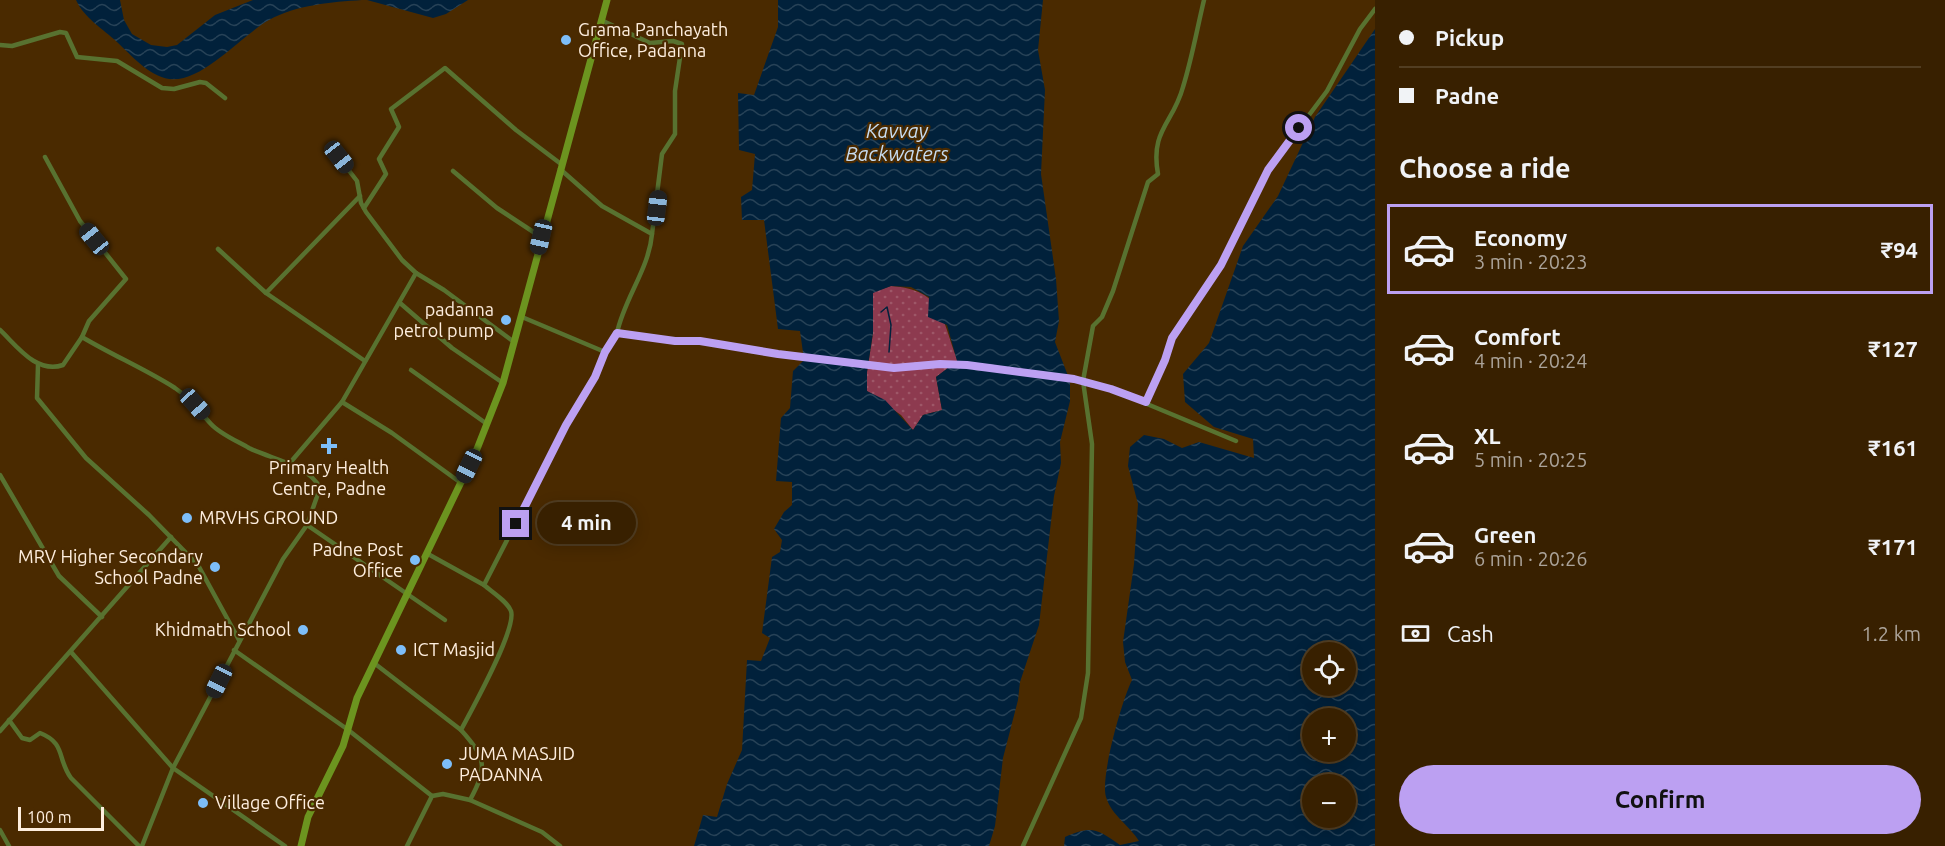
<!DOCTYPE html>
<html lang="en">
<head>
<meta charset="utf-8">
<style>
	body { margin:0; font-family:Ubuntu,sans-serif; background:#432d0f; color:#f1f3f6; height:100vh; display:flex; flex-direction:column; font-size:22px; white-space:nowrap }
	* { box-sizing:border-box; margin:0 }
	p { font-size:20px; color:#aba399 }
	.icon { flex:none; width:33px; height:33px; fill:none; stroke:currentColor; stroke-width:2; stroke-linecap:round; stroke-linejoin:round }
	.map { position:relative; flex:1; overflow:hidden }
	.side { display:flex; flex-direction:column; background:#382000; width:570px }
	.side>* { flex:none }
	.banner { display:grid; align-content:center; height:132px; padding:0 24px; background:#382000 }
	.tools { position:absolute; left:1302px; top:642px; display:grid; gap:12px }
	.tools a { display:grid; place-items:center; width:54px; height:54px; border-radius:50%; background:#382000; box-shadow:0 3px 15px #0003,0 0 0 2px #523e22; font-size:30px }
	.scale { position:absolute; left:18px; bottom:15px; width:86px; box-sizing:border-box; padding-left:6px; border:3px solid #feeede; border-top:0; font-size:16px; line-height:21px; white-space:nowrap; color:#feeede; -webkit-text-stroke:4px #4a2a00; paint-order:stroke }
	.end { position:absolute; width:27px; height:27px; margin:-14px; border:8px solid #bca0f2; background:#111; box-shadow:0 0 0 3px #111 }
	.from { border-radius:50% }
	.bubble { position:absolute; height:42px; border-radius:21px; background:#382000; box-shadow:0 3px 15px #0003,0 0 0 2px #523e22; font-size:20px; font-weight:600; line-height:42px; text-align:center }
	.car { position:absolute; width:18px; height:36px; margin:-18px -9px; border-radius:8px; box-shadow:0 0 4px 2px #0007; background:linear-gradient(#222 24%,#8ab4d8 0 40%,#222 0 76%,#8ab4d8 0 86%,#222 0) }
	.banner b { display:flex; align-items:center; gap:21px; height:57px; font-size:22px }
	.banner b+b { border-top:2px solid #523e22 }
	.banner i { width:15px; height:15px; background:#f1f3f6 }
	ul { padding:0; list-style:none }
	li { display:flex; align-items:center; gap:18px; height:90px; margin:0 12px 9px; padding:0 12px; border:3px solid transparent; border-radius:0px }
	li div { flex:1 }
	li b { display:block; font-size:22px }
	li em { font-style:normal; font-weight:600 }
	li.selected { border-color:#bca0f2 }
	li>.icon { width:54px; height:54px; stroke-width:1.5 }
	h2 { padding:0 24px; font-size:27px; line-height:72px }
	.pay { display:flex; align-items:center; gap:15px; height:66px; padding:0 24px; font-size:22px }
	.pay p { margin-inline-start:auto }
	.button { display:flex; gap:12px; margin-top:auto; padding:12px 24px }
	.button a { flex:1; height:69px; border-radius:36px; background:#bca0f2; color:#111; font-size:24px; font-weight:600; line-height:69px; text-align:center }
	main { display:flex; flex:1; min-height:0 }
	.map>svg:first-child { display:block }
	.grass { fill:url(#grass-dots) }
	.water { fill:url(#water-waves); fill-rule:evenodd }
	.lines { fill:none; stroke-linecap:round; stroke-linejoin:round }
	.stream { stroke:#01213b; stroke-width:1.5 }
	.street { stroke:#587230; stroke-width:4.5 }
	.secondary { stroke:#6c941f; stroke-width:7 }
	.route { stroke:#bca0f2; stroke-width:8 }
	.poi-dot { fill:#7dbef9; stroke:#4a2a00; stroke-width:2 }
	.labels { text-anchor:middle; stroke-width:4.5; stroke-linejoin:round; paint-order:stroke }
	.poi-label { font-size:18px; fill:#feeede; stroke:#4a2a00; text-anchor:start }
	.water-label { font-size:20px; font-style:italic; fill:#c7dcf1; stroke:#4a2a00 }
</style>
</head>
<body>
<main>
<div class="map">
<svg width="1375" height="846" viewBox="0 0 1375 846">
	<defs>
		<pattern id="grass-dots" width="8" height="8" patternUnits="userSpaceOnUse" patternTransform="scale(1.5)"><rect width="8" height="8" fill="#8d3a4f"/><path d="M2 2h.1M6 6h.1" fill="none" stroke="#9e5768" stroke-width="1.8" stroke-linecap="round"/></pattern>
		<pattern id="water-waves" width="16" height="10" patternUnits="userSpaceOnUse" patternTransform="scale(1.5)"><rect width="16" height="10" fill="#01213b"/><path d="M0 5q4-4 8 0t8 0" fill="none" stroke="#274257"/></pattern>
	</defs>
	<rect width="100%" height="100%" fill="#4a2a00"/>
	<path class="grass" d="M891,286C945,290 941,320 958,361L936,377L942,410L923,415L913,430L901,415L867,391V372L873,333V292Z"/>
	<g class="water">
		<path d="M76,0H120L124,20L132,34L151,45L167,47L177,45L215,15L253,0H362C332,2 296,5 269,20C242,35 201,84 169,79C149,76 131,55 117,42C103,29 84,18 76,0Z"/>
		<path d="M367,0H468L446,14L433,18Z"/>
		<path d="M778,0H1043L1038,50L1045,90L1041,174L1056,279L1059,321L1055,342L1070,381V401L1060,442L1061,463L1054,496L1039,625L1020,682L1018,700L1003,758L995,826L989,846H694L703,815L717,817L727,784L742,750L747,660L761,661L770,638L762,633L772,557L780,552L782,540L774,529L784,512L792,505V482L776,481L781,418L790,408L793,371L804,360L800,331L778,329L764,220H742L741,197L752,190L755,154L739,150L738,93L754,95L778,27ZM891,286L911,287L929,297L928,317L947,325L957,361L936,377L942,410L923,415L913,430L885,400L867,391V372L873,333V293Z"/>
		<path d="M1375,29V846H1064L1065,837C1092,825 1097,829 1120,845L1139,841C1129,825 1112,816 1106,797C1100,777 1122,700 1132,680L1125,662L1123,642L1134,564L1138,504L1128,466L1130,447L1144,435L1164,439L1182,448L1199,442L1254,458L1253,439L1214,427L1185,402L1183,374L1209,343L1243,246L1278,196L1315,117ZM1346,652V686H1312V652ZM1346,718V752H1312V718ZM1346,784V818H1312V784Z"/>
	</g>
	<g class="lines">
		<path class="stream" d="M881,312L887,307L891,325L889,352"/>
		<g class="street">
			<path d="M601,20L650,43L673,41L682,44L675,91V134L662,154L652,234"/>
			<path d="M0,45L12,46L60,32L66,33L77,57L117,61L162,88L174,89L200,82L206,83L225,98"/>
			<path d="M330,146L357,181L361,203L366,212L402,260L416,273L342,402"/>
			<path d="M45,157L80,221L126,279L89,321L82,337"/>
			<path d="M560,169L602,206L652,234C649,269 624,299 617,333"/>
			<path d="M453,171L497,208L541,237"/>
			<path d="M364,208L386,174L379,159L399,127L391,109L445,68L516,130L561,164"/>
			<path d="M218,249L266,293L365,361"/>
			<path d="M416,273L444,290L514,342"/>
			<path d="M266,293L360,196"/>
			<path d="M400,303L452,348L503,383"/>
			<path d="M522,317L605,352"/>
			<path d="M0,330C17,346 36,374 63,365L82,337C112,355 145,369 175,388C190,398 199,411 211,424C220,434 237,441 249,448C271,459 309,465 320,488L307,525L283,559L173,768L142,846"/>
			<path d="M38,365L37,398L86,458L149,515L198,565L239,640"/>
			<path d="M411,370L487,424"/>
			<path d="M1146,402L1165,360L1172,338L1221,265L1268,170L1327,91L1360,29L1375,9"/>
			<path d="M289,464L342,402L392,433L461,483"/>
			<path d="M0,475L59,576L102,617"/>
			<path d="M307,525L445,620"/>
			<path d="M428,554L484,585"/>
			<path d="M234,650L347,729L432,796"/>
			<path d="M71,652L173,768L285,846"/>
			<path d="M374,663L461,730"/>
			<path d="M9,720L22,738L30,740L40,733C66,743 57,759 71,778L139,846"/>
			<path d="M0,731L171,537"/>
			<path d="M470,800L542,832L560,846"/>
			<path d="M0,830L9,846"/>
			<path d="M407,846L432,796L443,794L470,800C488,767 486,758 461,730C471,711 517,629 511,611C507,601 492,592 484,585L566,425L595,377L605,352L617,333L675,341H700L752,351L866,365L894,368L940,364L967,365L1074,379L1111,389L1236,441"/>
			<path d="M1023,846L1081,718L1088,673L1092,444L1083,381L1093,326L1102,317L1113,291L1148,182L1158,174C1150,130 1173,124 1183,87C1192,58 1197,29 1204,0"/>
		</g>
		<path class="secondary" d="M301,846L308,817L343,746L357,698L477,449L503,383L607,0"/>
	</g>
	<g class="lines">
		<path class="route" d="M516,524L566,425L595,377L605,352L617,333L675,341H700L778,354L894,368L940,364L967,365L1074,379L1111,389L1146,402L1165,360L1172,338L1221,265L1268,170L1299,128"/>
	</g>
	<g class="poi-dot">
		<circle cx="566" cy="40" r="6"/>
		<circle cx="506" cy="320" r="6"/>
		<path d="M326 437h6v6h6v6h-6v6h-6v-6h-6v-6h6z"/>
		<circle cx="187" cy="518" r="6"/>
		<circle cx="415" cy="560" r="6"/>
		<circle cx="215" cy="567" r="6"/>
		<circle cx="303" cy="630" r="6"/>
		<circle cx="401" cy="650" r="6"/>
		<circle cx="447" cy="764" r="6"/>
		<circle cx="203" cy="803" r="6"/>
	</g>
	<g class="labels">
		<g class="poi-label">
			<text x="578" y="36">Grama Panchayath<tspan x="578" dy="21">Office, Padanna</tspan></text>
			<text x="494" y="316" text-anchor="end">padanna<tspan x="494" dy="21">petrol pump</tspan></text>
			<text x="329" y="474" text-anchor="middle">Primary Health<tspan x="329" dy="21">Centre, Padne</tspan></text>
			<text x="199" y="524">MRVHS GROUND</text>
			<text x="403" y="556" text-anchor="end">Padne Post<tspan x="403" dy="21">Office</tspan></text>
			<text x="203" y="563" text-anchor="end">MRV Higher Secondary<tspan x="203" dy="21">School Padne</tspan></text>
			<text x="291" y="636" text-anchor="end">Khidmath School</text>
			<text x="413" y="656">ICT Masjid</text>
			<text x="459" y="760">JUMA MASJID<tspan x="459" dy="21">PADANNA</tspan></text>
			<text x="215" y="809">Village Office</text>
		</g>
		<g class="water-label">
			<text x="897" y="138">Kavvay<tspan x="897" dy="23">Backwaters</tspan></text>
		</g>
	</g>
</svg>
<div class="tools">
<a><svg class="icon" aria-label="locate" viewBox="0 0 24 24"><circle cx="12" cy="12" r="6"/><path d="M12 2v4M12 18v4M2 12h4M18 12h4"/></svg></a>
<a>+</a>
<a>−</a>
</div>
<div class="scale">100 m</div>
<i class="end from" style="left:1299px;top:128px"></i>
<i class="end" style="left:516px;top:524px"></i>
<div class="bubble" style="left:537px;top:502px;width:99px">4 min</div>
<i class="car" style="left:339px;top:157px;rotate:142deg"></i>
<i class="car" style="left:657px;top:208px;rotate:7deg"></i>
<i class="car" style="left:541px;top:237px;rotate:193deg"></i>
<i class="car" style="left:94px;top:239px;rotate:321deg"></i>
<i class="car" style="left:195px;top:404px;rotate:138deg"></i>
<i class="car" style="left:469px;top:466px;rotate:206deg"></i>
<i class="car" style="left:219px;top:681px;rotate:206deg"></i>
</div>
<section class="side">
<div class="banner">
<b><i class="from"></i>Pickup</b>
<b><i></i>Padne</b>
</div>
<h2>Choose a ride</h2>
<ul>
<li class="selected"><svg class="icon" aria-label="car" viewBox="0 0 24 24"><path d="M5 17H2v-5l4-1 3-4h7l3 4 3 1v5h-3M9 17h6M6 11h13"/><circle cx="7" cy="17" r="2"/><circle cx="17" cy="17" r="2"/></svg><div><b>Economy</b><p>3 min · 20:23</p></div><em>₹94</em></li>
<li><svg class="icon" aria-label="car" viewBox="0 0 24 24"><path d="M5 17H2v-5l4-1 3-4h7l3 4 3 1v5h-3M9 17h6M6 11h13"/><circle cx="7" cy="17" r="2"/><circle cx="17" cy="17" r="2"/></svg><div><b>Comfort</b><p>4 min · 20:24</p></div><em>₹127</em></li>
<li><svg class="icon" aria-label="car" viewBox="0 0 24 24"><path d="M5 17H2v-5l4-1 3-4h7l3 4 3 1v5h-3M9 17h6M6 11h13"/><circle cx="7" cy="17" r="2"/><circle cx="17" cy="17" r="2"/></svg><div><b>XL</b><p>5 min · 20:25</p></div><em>₹161</em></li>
<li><svg class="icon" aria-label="car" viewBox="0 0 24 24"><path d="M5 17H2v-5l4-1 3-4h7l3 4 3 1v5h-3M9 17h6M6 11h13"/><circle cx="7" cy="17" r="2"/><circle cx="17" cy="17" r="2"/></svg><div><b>Green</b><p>6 min · 20:26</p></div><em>₹171</em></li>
</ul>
<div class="pay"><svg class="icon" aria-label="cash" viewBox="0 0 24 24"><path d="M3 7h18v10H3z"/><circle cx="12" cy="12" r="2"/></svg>Cash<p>1.2 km</p></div>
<div class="button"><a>Confirm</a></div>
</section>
</main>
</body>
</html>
